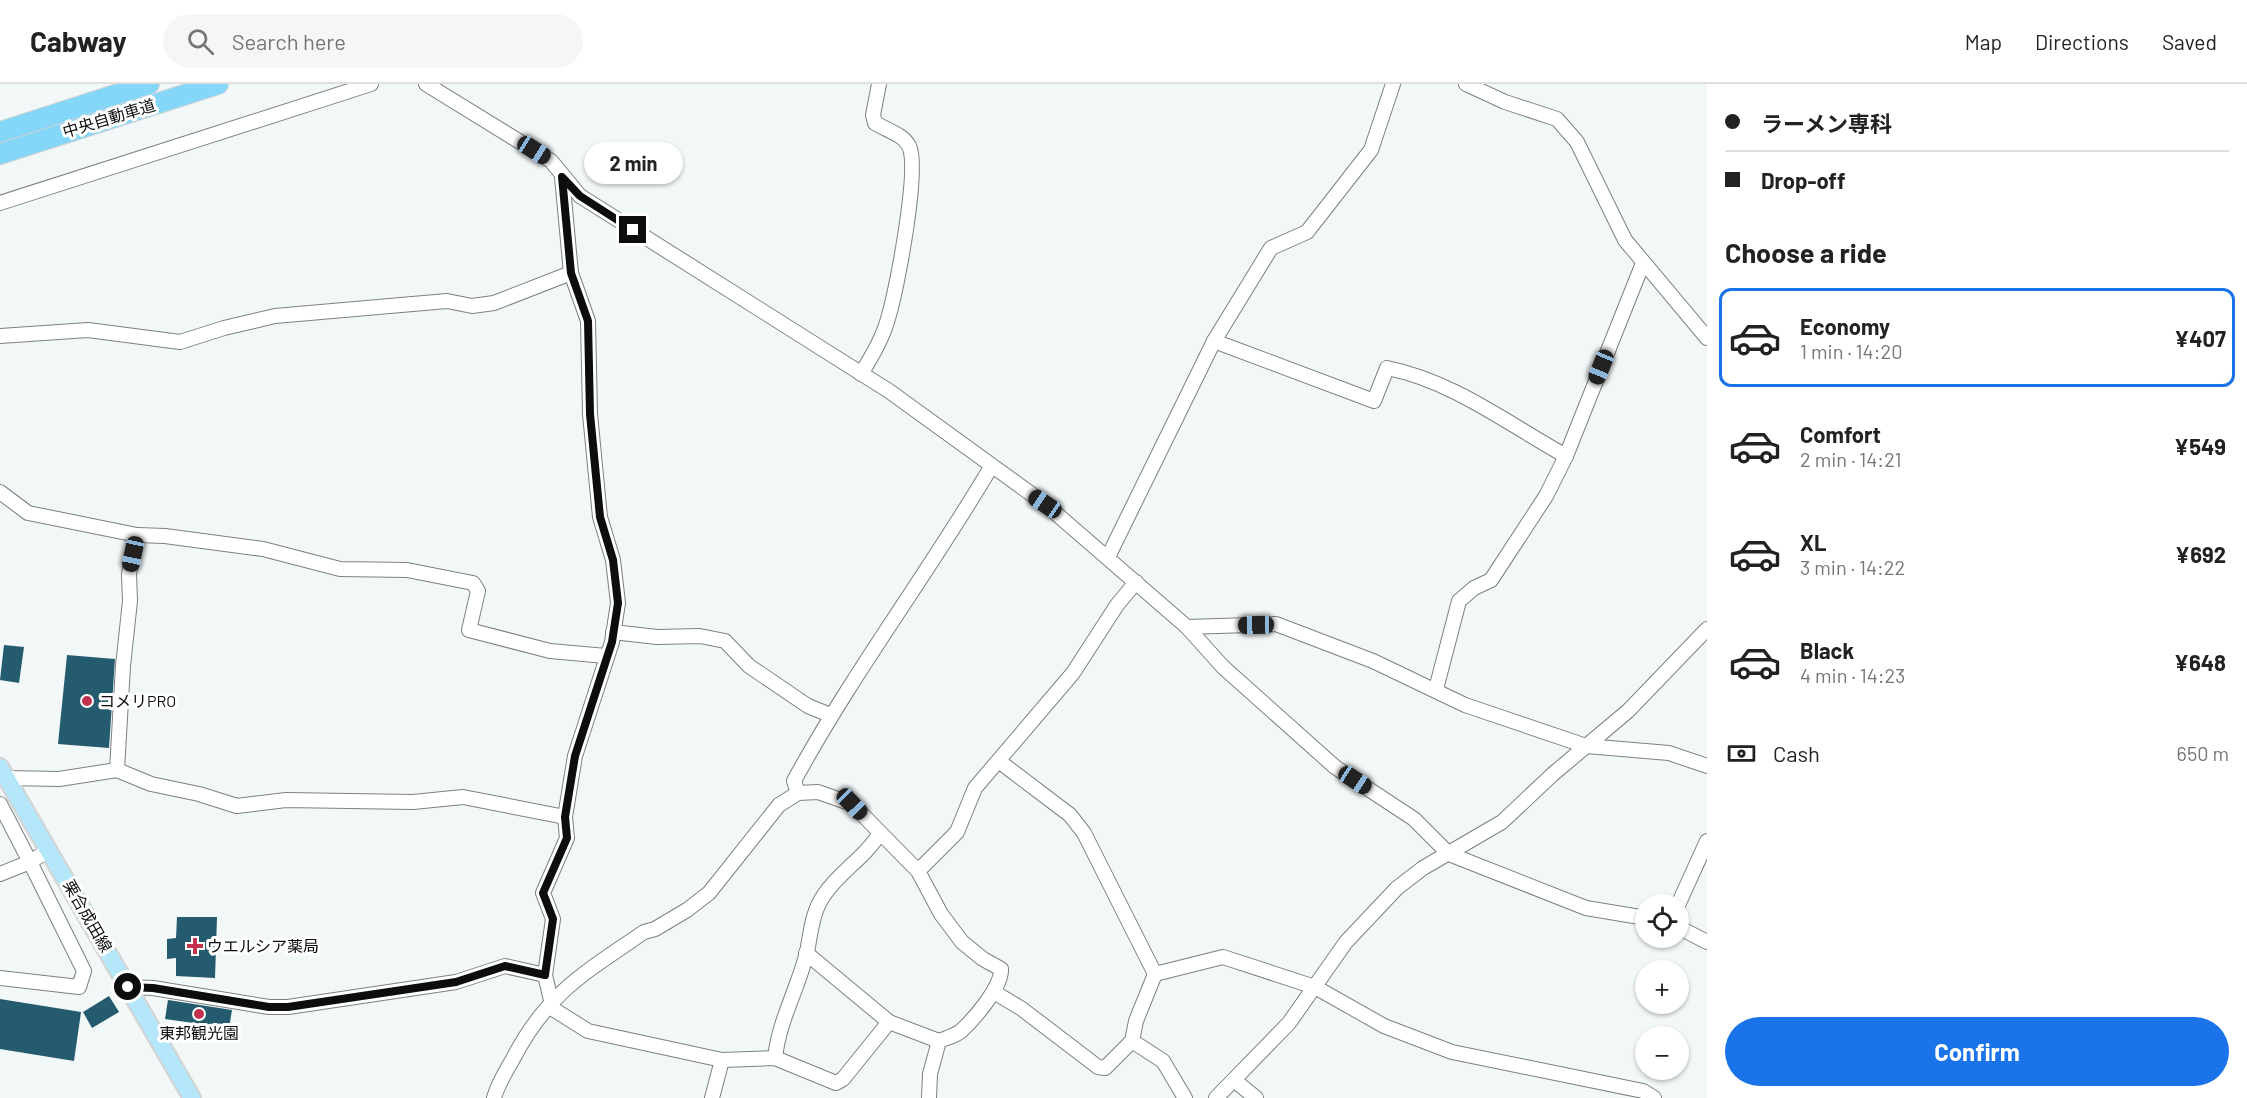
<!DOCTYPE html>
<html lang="en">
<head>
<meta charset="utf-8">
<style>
	body { margin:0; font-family:Barlow,"Noto Sans JP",sans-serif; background:#f6f6f6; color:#222; height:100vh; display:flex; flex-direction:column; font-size:22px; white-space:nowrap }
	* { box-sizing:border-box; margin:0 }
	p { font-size:20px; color:#767676 }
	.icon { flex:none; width:33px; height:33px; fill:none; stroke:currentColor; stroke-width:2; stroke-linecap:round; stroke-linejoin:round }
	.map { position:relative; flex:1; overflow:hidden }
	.panel { display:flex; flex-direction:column; background:#fff; width:540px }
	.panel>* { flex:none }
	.hud { display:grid; align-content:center; height:132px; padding:0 18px; background:#fff }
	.controls { position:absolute; left:1635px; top:810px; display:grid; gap:12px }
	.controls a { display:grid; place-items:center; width:54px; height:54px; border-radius:50%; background:#fff; box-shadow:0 2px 4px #0004; font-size:30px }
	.end { position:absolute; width:27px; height:27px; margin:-14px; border:8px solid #0b0d0e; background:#fff; box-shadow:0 0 0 3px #fff }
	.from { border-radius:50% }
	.bubble { position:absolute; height:42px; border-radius:21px; background:#fff; box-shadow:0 2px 4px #0004; font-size:20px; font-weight:700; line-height:42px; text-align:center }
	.car { position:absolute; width:18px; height:36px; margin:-18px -9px; border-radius:8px; box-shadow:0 0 4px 2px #0007; background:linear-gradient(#222 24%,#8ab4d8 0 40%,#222 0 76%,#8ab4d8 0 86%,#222 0) }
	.hud b { display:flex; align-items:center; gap:21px; height:57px; font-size:22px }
	.hud b+b { border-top:2px solid #e0e0e0 }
	.hud i { width:15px; height:15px; background:#222 }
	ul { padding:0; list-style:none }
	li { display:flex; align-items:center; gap:18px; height:99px; margin:0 12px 9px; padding:0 6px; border:3px solid transparent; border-radius:12px }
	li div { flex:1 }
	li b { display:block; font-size:22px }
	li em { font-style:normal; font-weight:700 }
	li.active { border-color:#1a73e8 }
	li>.icon { width:54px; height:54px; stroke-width:1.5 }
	h2 { padding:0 18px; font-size:27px; line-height:72px }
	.pay { display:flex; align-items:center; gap:15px; height:66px; padding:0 18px; font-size:22px }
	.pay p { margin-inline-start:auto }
	.primary-button { display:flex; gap:12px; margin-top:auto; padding:12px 18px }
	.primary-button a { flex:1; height:69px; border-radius:36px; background:#1a73e8; color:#fff; font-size:24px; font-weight:700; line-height:69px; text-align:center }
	header { display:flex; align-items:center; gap:36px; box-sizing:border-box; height:84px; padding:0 30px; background:#fff; border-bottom:2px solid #e0e0e0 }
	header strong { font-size:28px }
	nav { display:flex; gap:33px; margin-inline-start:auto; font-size:21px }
	.search { width:420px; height:54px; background:#f6f6f6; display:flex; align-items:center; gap:15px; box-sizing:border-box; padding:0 21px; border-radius:33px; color:#767676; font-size:22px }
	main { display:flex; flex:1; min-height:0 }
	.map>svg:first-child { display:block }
	.building { fill:#245b6f }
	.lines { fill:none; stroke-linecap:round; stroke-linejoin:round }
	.minor-casing { stroke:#7d8182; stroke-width:16 }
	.major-casing { stroke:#d3d3d4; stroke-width:20 }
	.highway-casing { stroke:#d3d3d4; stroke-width:22 }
	.minor { stroke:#fff; stroke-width:14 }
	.major { stroke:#b5e7fb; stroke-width:16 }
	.highway { stroke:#84d7f8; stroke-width:20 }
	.route { stroke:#0b0d0e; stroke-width:8 }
	.poi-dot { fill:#c2324d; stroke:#fff; stroke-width:2 }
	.labels { text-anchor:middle; stroke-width:6; stroke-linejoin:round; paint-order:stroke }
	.street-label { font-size:16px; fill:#0b0d0e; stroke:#fff }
	.poi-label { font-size:16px; fill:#0b0d0e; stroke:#fff; text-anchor:start }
</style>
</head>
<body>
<header>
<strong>Cabway</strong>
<div class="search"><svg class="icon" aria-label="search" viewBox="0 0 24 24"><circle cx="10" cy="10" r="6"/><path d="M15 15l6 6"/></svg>Search here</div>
<nav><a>Map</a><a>Directions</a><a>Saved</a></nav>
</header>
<main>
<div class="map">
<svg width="1707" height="1014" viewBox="0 0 1707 1014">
	<rect width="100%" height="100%" fill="#f2f7f8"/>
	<g class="building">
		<path d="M4,561L24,563L19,599L0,596Z"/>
		<path d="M67,571L115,575L109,664L58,660Z"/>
		<path d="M177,833H217L215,894L176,892V874L167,875V855L176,854Z"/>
		<path d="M109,912L119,928L92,944L83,928Z"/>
		<path d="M0,915L81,928L74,977L0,965Z"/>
		<path d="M168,916L232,926L229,944L165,935Z"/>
	</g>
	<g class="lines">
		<g class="minor-casing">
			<g id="minor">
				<path d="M426,0L551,77L580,112L889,307L1045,420L1187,543L1223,583L1335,683L1414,735L1449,770L1586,824L1646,834"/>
				<path d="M1466,0L1505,18L1557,35L1577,58L1625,156L1707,254"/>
				<path d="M562,93L571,189L588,237L590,330L600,433L613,476L618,519L612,558L575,672L565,733L567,754L543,809L553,835L545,891L553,925L588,947L722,976L775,974L836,999L843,995L889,938L939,957"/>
				<path d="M0,119L371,0"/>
				<path d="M0,252L88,246L180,258L224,244L275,232L447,217L472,222L494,219L571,189"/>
				<path d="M1214,257L1374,317L1387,284C1453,297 1508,340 1566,372"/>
				<path d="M861,290C872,272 884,252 889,231C897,204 920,84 909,62C903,50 886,46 875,39L873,31L879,0"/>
				<path d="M0,408L28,429L137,451L129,490L130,517L123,582L117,686"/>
				<path d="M137,451L165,452L263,465L340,485L407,486L473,499L478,507L469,546L550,567L606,572"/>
				<path d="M1108,473L1214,257L1271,164L1307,148L1371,66L1393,0"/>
				<path d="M1187,543L1276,540L1373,577L1465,621L1586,662L1669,669L1707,682"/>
				<path d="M613,548L657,553L700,552L725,557L749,582L808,622L830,631"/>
				<path d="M1436,605L1459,517L1474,504L1491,496L1546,412L1566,372L1643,179"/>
				<path d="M7,694L59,695L117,686L151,700L199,710L237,722L286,716L413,718L463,713L565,733"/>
				<path d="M798,709L794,697C853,588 928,490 991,383"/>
				<path d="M0,720L30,778L0,790"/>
				<path d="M918,787L957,748L975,704L1073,589L1117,521L1136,498"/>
				<path d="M1678,821L1707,757"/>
				<path d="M1678,843L1707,858"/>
				<path d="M806,869L889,938"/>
				<path d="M1155,890L1223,873L1315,903L1384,942L1452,968L1643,1007L1654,1014"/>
				<path d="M0,894L79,903L84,887L30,778L49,766"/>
				<path d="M128,903L153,904L269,923H288L456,898L505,882L545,891"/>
				<path d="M994,908L1022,925L1098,983L1105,984L1132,957L1136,937L1155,890L1084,749L1070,731L1000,678"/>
				<path d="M1132,957L1163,977L1185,1014"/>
				<path d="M775,974C779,936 798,905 807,868C811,848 812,828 824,811C840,787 865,774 880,749"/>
				<path d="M1234,996L1256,1014"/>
				<path d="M494,1014C498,999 507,986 514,973C548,908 586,888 644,848L655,845L687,826L709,809L779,721L798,709L818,708L852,720L918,787L941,830L962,858L983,875L1001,885C1002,903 974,935 961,947C955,952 946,954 939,957L930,990L929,1014"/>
				<path d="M712,1014L722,976"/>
				<path d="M1216,1014L1289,939L1346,858L1397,804L1423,784L1502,738L1553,690L1628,627L1707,545"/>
			</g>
		</g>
		<g class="major-casing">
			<path id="major" d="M0,683L192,1014"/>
		</g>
		<g class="highway-casing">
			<g id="highway">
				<path d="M0,48L149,0"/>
				<path d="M0,70L218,0"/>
			</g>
		</g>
		<use href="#minor" class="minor"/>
		<use href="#major" class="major"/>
		<use href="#highway" class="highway"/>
	</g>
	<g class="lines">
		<path class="route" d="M128,903L153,904L269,923H288L456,898L505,882L545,891L553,835L543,809L567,754L565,733L575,672L612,558L618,519L613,476L600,433L590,330L588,237L571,189L562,93L580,112L633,146"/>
	</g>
	<g class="poi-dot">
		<circle cx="87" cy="617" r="6"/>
		<path d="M192 853h6v6h6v6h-6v6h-6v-6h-6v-6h6z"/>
		<circle cx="199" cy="930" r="6"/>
	</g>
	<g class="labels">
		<g class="street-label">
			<text transform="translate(109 34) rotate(-17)" y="6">中央自動車道</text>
			<text transform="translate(88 832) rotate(60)" y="6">栗合成田線</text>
		</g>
		<g class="poi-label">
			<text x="99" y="623">コメリPRO</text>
			<text x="207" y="868">ウエルシア薬局</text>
			<text x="199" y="955" text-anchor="middle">東邦観光園</text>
		</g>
	</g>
</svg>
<div class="controls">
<a><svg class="icon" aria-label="locate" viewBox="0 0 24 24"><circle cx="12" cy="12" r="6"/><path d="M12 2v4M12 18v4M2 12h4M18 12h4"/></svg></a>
<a>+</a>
<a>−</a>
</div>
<i class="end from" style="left:128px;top:903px"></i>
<i class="end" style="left:633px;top:146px"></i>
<div class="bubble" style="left:584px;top:58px;width:99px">2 min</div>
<i class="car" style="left:534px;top:66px;rotate:122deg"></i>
<i class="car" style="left:1601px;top:283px;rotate:202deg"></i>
<i class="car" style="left:1045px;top:420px;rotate:304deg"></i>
<i class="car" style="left:133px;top:470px;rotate:192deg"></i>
<i class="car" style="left:1256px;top:541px;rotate:269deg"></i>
<i class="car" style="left:1355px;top:696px;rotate:123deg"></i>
<i class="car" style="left:852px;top:720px;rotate:136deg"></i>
</div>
<section class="panel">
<div class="hud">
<b><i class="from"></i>ラーメン専科</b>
<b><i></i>Drop-off</b>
</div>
<h2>Choose a ride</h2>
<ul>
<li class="active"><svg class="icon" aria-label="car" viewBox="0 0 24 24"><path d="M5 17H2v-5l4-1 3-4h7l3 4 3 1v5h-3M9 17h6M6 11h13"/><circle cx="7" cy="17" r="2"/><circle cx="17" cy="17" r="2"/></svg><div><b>Economy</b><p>1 min · 14:20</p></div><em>¥407</em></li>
<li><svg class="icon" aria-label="car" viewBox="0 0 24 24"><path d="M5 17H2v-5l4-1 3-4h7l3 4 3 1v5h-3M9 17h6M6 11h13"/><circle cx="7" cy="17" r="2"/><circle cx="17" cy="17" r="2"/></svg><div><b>Comfort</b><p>2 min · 14:21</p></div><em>¥549</em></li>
<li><svg class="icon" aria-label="car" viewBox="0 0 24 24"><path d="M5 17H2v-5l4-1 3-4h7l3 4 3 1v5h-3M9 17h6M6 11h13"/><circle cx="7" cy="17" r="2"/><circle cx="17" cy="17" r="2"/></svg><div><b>XL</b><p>3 min · 14:22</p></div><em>¥692</em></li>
<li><svg class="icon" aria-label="car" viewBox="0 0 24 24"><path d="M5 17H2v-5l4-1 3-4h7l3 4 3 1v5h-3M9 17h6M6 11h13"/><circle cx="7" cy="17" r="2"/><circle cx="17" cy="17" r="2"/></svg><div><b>Black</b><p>4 min · 14:23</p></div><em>¥648</em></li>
</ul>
<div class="pay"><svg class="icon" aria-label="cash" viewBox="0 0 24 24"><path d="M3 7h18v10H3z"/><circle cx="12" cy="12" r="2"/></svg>Cash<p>650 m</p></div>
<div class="primary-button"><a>Confirm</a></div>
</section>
</main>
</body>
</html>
